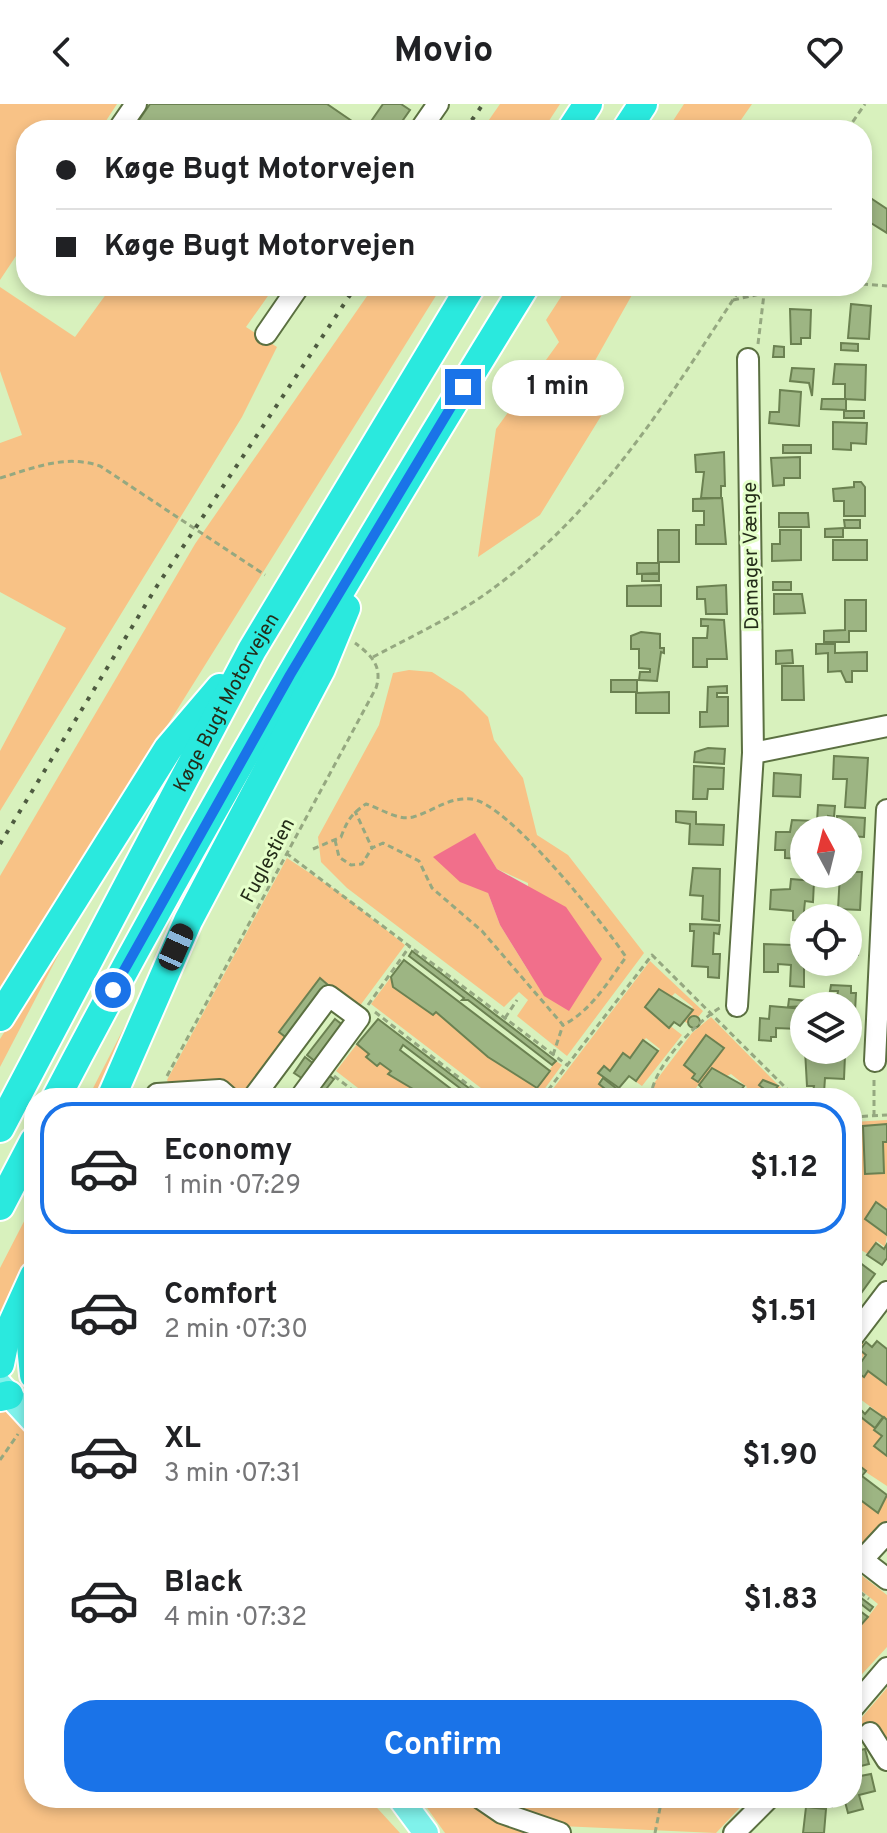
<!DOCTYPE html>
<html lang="en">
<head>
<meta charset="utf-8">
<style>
	body { margin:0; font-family:Overpass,sans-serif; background:#f2f2f2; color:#202124; height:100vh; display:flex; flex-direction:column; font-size:30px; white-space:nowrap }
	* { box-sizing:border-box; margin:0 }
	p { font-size:26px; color:#757577 }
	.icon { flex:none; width:44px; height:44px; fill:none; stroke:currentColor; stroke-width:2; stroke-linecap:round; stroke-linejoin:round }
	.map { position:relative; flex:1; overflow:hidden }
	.details { position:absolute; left:24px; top:984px; width:838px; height:720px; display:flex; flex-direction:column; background:#fff; border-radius:32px; box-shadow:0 4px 12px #0003 }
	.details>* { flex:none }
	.top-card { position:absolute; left:16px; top:16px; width:856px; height:176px; border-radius:32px; box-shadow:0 4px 12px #0003; display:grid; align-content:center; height:176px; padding:0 40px; background:#fff }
	.needle { width:52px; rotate:353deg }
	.buttons { position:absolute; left:790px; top:712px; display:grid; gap:16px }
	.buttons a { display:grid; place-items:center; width:72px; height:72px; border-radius:50%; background:#fff; box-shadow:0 4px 12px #0003; font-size:40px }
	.end { position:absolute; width:36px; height:36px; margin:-18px; border:10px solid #1a73e8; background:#fff; box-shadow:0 0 0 4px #fff }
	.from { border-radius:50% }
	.bubble { position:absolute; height:56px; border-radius:28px; background:#fff; box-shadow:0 4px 12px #0003; font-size:26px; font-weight:700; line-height:56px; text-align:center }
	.car { position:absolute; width:24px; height:48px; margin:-24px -12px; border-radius:10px; box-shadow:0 0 6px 2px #0007; background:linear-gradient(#222 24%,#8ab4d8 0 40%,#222 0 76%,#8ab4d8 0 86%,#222 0) }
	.top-card b { display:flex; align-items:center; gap:28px; height:76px; font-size:30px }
	.top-card b+b { border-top:2px solid #e0e0e0 }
	.top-card i { width:20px; height:20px; background:#202124 }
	ul { padding:14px 0 0; list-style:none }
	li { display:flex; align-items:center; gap:24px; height:132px; margin:0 16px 12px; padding:0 24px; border:4px solid transparent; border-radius:32px }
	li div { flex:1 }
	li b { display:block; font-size:30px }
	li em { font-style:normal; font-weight:700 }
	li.current { border-color:#1a73e8 }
	li>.icon { width:72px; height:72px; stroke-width:1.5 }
	.button { display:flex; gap:16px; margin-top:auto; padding:16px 40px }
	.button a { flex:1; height:92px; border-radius:32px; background:#1a73e8; color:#fff; font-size:32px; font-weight:700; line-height:92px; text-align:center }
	header { display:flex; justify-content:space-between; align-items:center; height:104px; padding:0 40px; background:#fff; font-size:36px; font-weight:700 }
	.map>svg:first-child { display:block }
	.green { fill:#f8c286; fill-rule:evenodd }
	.water { fill:#f16f8b }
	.building { fill:#9db583; stroke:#6b8151; stroke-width:2 }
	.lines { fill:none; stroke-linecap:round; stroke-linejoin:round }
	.minor-casing { stroke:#5b7041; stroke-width:24 }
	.major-casing { stroke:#fff; stroke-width:28 }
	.highway-casing { stroke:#fff; stroke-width:32 }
	.path { stroke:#95a880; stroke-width:3; stroke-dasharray:6 4; stroke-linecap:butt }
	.minor { stroke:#fff; stroke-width:20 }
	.major { stroke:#7ff2eb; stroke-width:24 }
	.highway { stroke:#2ae9de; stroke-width:28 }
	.rail { stroke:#4e5b40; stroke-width:4; stroke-dasharray:4 8; stroke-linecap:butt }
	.route { stroke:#1a73e8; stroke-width:10 }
	.labels { text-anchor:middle; stroke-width:6; stroke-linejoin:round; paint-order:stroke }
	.street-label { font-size:20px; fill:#242d19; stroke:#e5ffca }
</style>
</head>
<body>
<header><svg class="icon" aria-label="back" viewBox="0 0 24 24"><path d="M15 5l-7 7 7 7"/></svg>Movio<svg class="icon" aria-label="heart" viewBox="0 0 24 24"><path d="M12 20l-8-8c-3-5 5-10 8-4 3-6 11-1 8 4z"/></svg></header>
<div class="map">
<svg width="887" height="1729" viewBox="0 0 887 1729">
	<rect width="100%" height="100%" fill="#d8f1bd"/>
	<g class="green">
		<path d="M0,0H117L100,26H26V137L0,176Z"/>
		<path d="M500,0H560L543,26H482Z"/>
		<path d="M684,0H752L734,26H667Z"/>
		<path d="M112,182H275L246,223L277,243L242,313L0,707V647L66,524L0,488V339L22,331L0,267V183L75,233Z"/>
		<path d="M374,182H442L0,889V772L195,440Z"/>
		<path d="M568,182H637L583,278L606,304L540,411L478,453L496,325L559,238L546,216Z"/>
		<path d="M409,566L432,568L463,588L488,613L494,636L523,674L537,731L568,751L644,849L567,952L517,912L528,896L519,888L504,903L347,784L321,758L318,733L379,621L393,569ZM475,730L497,765L528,779L529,868L500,821L488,789Z"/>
		<path d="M287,754L343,791L405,841L359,903L320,874L279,927L288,934L242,993L209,981L172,985L167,976Z"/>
		<path d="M90,790L0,963V935Z"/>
		<path d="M650,857L703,907L691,922L684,917L693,903L675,889L671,893L660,885L646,903L682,931L642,982L635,977L660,945L646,934L630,954L623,949L610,966L604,961L598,970L602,973L599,977L607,983L599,994H546Z"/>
		<path d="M154,865L100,994H88Z"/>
		<path d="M391,873L537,983L556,957L562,961L538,994H494L371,900Z"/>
		<path d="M711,913L791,994L771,991L775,984L769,979L758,994H738L747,983L731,970L725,973L712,964L688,994H663L653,987L655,978L692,929Z"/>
		<path d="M357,940L428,994H371L336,967Z"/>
		<path d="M887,1016V1103L872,1121L887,1132L885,1143L877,1137L868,1150L852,1141V1018Z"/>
		<path d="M34,1098C34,1137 35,1187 0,1212V1164Z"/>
		<path d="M859,1236L864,1240L859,1246L865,1250L858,1260L887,1282V1315L852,1289V1246Z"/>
		<path d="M0,1291L34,1328V1694H368L400,1729H0Z"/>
		<path d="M866,1309L887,1325V1382L852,1359V1319L857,1322Z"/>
		<path d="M852,1364L887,1392V1420L868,1442L852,1438Z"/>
		<path d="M852,1464L887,1491V1543L852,1581V1528L855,1530L878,1500L852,1479Z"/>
		<path d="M887,1584V1647L873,1625L858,1618Z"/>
		<path d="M420,1694H471L534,1729H445Z"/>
		<path d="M497,1694H635L640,1697L643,1694H749L716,1729L560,1722L533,1716Z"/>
	</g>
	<path class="water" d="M475,729L497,765L566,803L602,855L569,907L544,892L500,821L488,789L460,778L433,753Z"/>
	<g class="building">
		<path d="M150,0H327L365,26H153L139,16Z"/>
		<path d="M383,0H401L410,6L396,26H365Z"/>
		<path d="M866,91L887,105V129L866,116L862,121V97Z"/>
		<path d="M851,200L871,202L869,235L848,234Z"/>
		<path d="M790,205L811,206L810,234H801V240H791Z"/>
		<path d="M841,239L858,240V247L841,246Z"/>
		<path d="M774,242L784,243V253H773Z"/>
		<path d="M835,260L866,261L865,296L845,295V280H833Z"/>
		<path d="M792,264L814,265L812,292L809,279L790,277Z"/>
		<path d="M780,286L801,288L799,322L769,319L770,308H779Z"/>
		<path d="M822,295H846V306L821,305Z"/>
		<rect x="844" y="307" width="20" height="7"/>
		<path d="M833,318L867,319L866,340L851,339V346L833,345Z"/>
		<rect x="783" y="341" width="28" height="8"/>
		<path d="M724,348L725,382H721V394H701L704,368H696L695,351Z"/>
		<path d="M800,353V374H784V381L773,382L771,354Z"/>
		<path d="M854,378H861L865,383V412H844V397H834L833,385L854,383Z"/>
		<path d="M722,394L726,440H696V421H704V407H693V395Z"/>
		<path d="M779,409H808L809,423H779Z"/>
		<path d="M844,416H860V424H845Z"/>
		<path d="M843,424V433H825V425Z"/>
		<rect x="658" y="426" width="21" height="32"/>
		<path d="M780,426H801V456L772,457V440H780Z"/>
		<rect x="833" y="436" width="34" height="20"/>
		<path d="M637,459H659V469L637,470Z"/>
		<rect x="642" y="470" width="17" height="7"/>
		<rect x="773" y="478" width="18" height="8"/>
		<path d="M661,481V502H627V482Z"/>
		<path d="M726,481L727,510H706L705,495H697V483Z"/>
		<path d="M774,490H802L805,509L774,510Z"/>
		<path d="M845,496H866V527H849V538H824V527L845,526Z"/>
		<path d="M701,515L724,516L727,555H707V563H693V534H707L708,522H701Z"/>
		<path d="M641,528L660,530V544H664V549L661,548L657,577L639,576L640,568H650V565L639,564V545H631V532Z"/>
		<path d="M816,540H835V549L867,548V567H852V578H846L841,567L828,568V549L816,550Z"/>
		<path d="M792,546L793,559L776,560V547Z"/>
		<path d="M782,562H803L804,596H782Z"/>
		<rect x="611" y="576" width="26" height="12"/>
		<path d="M727,582V589H717V593H728V622L700,623V608H707L708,583Z"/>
		<path d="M669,588V609H636V589Z"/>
		<path d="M708,644L725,645L724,660L694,658L695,648Z"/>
		<path d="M834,652L868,654L865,704L845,703L847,675H833Z"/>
		<path d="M694,662L724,664L723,685H708L707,695H693Z"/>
		<path d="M774,669L801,671L800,693L773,692Z"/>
		<path d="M818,701L835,702L834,713L828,712L827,720L817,719V726H804V755L785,754V746H775L776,728H790L792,716L817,717Z"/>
		<path d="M676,707L696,708V720L724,721L723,741L689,740L690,720L676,718Z"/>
		<path d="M837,712L865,714L864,733L848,732V741V726H836Z"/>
		<path d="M693,764L720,765L719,817L702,815L703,792L690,791Z"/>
		<path d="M848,768H862L860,806L838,805L840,770Z"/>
		<path d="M791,775L814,777L813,798L805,797L803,817L793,816V807L770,805L771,786L790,785Z"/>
		<path d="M690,820L720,821L719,830L714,829L713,850H720L719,874L708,873V863L692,862L694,827H690Z"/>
		<path d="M848,832H859L858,851H848Z"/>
		<path d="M793,835L804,836V846L799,845V849H804V883L790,882L791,861L778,860V868H764V840L793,841Z"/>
		<path d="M412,847L556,957L552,961L468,896H462L464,894L409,852Z"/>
		<path d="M404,856L550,967L537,984L488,953L436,908L433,911L393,883L391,873Z"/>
		<path d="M320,874L328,881L288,935L279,928Z"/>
		<path d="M831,881L851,882V889H856L854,927H848V902H829V894H837L838,887H830Z"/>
		<path d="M659,885L693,906L680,922L674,918L669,924L645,903Z"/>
		<path d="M789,895L807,897V902L788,903Z"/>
		<path d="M770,902L804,905V935H799V925L776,924V933H771V937L759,936L760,914L769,915Z"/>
		<circle cx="694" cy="918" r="6"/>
		<path d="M335,915L344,922L316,958L307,951Z"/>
		<path d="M378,915L482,994H473L403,941L400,946L463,994H420L416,991L418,988L388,970L391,967L380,959L377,962L366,953L369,950L357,940Z"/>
		<path d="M706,931L724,944L698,978L692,974L695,970L684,961Z"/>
		<path d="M643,936L658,947L636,977L629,972L619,984L598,969L604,962L610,967L623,949L630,954Z"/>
		<path d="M805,946L845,951L844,975L825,974L824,989L813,988L814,982H807Z"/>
		<path d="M305,953L314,960L303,975L294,969Z"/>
		<path d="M712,964L744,982L735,994H711L699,981Z"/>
		<path d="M325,969L334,975L319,994H306Z"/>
		<path d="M603,974L617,985L614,989L620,994H598L605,985L599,980Z"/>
		<path d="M763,976L778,982L771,991L775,994H758L764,985L759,981Z"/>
		<path d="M887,1020V1038H883L884,1069L865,1070L863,1022Z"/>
		<path d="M876,1098L887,1106V1131L865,1115Z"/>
		<path d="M876,1139L884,1145L887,1140V1154L882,1161L867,1151Z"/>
		<path d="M852,1143L859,1149L855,1155L875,1170L859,1192L852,1187Z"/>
		<path d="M877,1237L887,1245V1281L868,1267L864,1273L855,1267L866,1251L860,1246L866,1238L872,1243Z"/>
		<path d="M852,1297L865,1310L870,1304L883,1313L875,1324L862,1314L855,1323L852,1320Z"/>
		<path d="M884,1313L887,1316V1352L874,1342L882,1332L874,1326Z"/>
		<path d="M852,1356L866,1367L862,1372L887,1391L878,1409L855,1392L852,1397Z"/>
		<path d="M852,1487L873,1503L870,1507L852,1493Z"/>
		<path d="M852,1501L868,1513L852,1531Z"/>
		<path d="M865,1645L869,1660L853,1664L855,1673L871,1670L875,1687L859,1691L863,1705L848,1709L844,1694H852V1648Z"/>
		<path d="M808,1694H833L832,1703L808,1701Z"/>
		<path d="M806,1703L826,1705L824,1729H803Z"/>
	</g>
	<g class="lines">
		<g class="minor-casing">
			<g id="minor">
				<path d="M118,26L136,0"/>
				<path d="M420,26L438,0"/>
				<path d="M266,230L299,182"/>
				<path d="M753,649L887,622"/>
				<path d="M737,902L753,649L748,255"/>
				<path d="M875,957L887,706"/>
				<path d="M157,990L220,986L229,994"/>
				<path d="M253,994L329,892L359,914L300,994"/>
				<path d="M852,1234L887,1188"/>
				<path d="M852,1448L887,1475"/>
				<path d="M862,1456L887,1429"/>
				<path d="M852,1605L887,1564"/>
				<path d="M870,1629L887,1656"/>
				<path d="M480,1694L502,1709L560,1729"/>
				<path d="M734,1729L769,1694"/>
			</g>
		</g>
		<g class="major-casing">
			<g id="major">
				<path d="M0,1281L34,1318"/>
				<path d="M400,1694L426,1729"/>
			</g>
		</g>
		<g class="highway-casing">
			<g id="highway">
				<path d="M571,26L588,0"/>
				<path d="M626,26L643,0"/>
				<path d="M0,913L168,645L220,584"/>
				<path d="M56,994C201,717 361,448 525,182"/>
				<path d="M111,994L188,817L321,565L346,504"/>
				<path id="s1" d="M0,1024L252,546L471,182"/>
				<path d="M0,1102L34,1037"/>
				<path d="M34,1209L29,1222L34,1271"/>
				<path d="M0,1260L5,1236L34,1172"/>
				<path d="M0,1293L9,1291"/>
			</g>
		</g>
		<g class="path">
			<path d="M847,26L865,0"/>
			<path d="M862,180L887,182"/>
			<path d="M733,196L796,182"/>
			<path d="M758,240L764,190"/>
			<path d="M0,374C34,364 65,350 100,362L265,471"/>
			<path d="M373,553C414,531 458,511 495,483C603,403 670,292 742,182"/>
			<path d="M335,736L339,753L351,761L362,760L372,744"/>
			<path d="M313,745L341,733C347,717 351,710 366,700C380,704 397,717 413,713C434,707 448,693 471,695C507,698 604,820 626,853C608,878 591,907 563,921L482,827L432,784L419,757L383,739L372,744L355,707"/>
			<path d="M286,749L567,961"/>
			<path d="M368,901L410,842"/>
			<path d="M375,908L485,994"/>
			<path d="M505,914L517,896"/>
			<path d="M553,951L563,921"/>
			<path d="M167,972L376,584C383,562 371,551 355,539"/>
			<path d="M334,972L363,994"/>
			<path d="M542,994L652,851L796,994"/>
			<path d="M651,994C651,965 696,918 721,903"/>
			<path d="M874,1012V973"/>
			<path d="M852,1013L887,1011"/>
			<path d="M0,1356L18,1330"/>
			<path d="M852,1482L869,1495"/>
			<path d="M655,1729L662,1694"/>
		</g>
		<use href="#minor" class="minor"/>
		<use href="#major" class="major"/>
		<use href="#highway" class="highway"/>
		<g class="rail">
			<path d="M465,26L483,0"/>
			<path d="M0,740L157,482L356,182"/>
		</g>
	</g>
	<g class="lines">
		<path class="route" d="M113,886L290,571L463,283"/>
	</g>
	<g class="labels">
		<g class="street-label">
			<text transform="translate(750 452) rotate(-91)" y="7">Damager Vænge</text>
			<text dy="7" stroke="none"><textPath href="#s1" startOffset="482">Køge Bugt Motorvejen</textPath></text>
			<text transform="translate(267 756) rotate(-62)" y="7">Fuglestien</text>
		</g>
	</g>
</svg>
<div class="buttons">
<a><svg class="needle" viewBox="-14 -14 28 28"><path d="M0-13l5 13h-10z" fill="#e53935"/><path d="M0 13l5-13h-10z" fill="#757577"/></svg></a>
<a><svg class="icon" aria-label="locate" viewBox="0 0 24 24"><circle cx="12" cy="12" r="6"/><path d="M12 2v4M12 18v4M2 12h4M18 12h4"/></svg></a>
<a><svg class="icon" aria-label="layers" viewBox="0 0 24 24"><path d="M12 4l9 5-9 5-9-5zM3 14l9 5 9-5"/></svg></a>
</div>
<i class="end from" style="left:113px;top:886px"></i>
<i class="end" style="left:463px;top:283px"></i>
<div class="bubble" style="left:492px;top:256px;width:132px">1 min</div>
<i class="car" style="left:176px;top:843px;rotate:24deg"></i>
<div class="top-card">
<b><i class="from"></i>Køge Bugt Motorvejen</b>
<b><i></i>Køge Bugt Motorvejen</b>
</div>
<section class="details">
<ul>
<li class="current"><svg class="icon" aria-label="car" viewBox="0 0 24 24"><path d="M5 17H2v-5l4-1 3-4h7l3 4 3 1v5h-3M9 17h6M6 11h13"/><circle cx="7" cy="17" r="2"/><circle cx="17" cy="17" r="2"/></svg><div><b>Economy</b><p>1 min · 07:29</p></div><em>$1.12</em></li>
<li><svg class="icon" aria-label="car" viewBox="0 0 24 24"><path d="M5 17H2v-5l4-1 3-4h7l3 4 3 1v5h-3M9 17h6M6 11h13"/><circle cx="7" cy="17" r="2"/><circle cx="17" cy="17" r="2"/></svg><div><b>Comfort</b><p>2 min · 07:30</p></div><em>$1.51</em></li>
<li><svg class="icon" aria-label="car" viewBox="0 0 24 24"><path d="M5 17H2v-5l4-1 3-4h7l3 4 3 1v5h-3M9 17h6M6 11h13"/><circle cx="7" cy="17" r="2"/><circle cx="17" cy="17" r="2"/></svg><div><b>XL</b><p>3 min · 07:31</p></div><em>$1.90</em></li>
<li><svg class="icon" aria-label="car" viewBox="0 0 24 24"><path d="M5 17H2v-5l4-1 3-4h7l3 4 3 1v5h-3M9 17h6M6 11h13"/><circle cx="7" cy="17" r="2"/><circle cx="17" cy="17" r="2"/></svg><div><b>Black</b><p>4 min · 07:32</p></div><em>$1.83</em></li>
</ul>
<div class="button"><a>Confirm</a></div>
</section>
</div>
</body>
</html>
